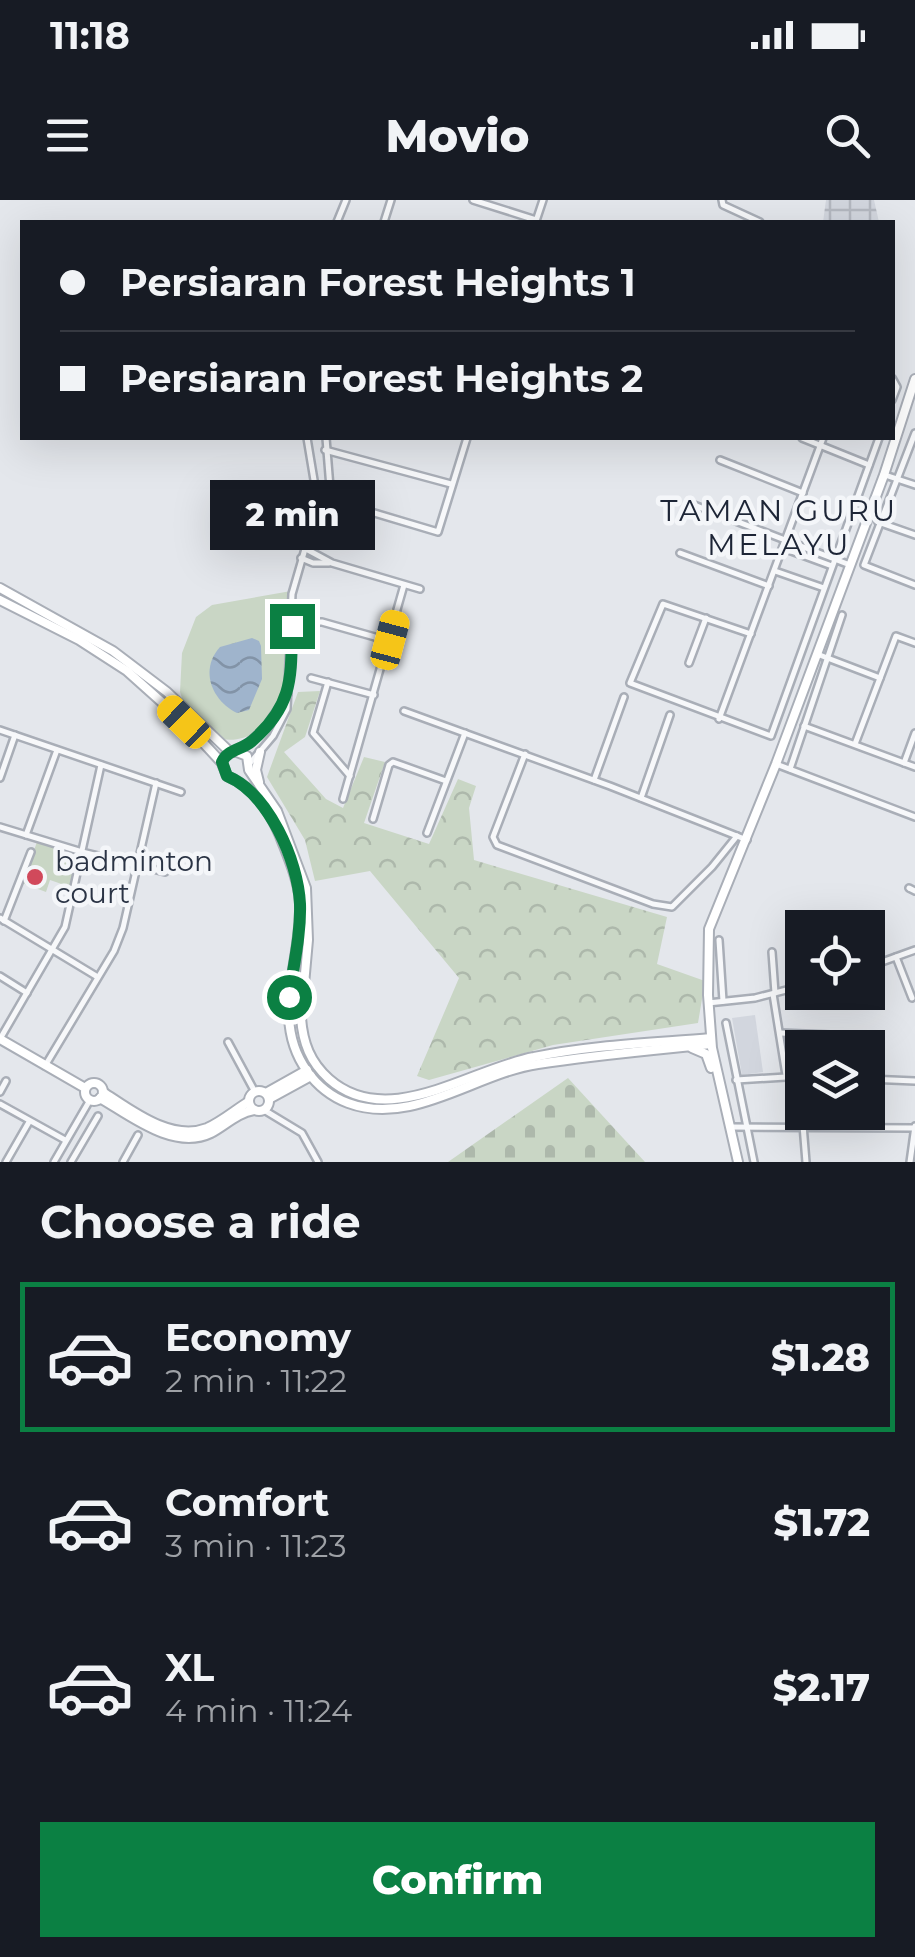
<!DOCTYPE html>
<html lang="en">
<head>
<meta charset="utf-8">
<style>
	body { margin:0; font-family:Montserrat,sans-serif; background:#242831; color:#f1f3f6; height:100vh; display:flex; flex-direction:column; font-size:38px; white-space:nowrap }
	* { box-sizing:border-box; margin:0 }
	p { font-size:32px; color:#9ea1a6 }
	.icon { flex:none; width:55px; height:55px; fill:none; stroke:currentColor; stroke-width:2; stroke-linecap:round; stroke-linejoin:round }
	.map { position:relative; height:962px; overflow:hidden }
	.panel { display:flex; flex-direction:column; background:#171b24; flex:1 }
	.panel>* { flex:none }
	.guide { position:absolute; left:20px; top:20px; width:875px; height:220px; border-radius:0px; box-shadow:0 10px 40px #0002; display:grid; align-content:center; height:220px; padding:0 40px; background:#171b24 }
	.fabs { position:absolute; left:785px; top:710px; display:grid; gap:20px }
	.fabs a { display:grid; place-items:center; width:100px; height:100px; border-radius:0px; background:#171b24; box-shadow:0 10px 40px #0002; font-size:50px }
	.end { position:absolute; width:45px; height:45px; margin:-22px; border:12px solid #0b8043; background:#fff; box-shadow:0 0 0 5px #fff }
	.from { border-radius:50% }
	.bubble { position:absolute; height:70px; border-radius:0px; background:#171b24; box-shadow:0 10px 40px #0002; font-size:32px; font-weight:800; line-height:70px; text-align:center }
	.car { position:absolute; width:30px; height:60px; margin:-30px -15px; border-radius:12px; box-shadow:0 0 8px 2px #0007; background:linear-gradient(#f5c518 24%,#345 0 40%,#f5c518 0 76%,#345 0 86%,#f5c518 0) }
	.guide b { display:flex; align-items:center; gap:35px; height:95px; font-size:38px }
	.guide b+b { border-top:2px solid #363941 }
	.guide i { width:25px; height:25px; background:#f1f3f6 }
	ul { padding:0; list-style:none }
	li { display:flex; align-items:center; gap:30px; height:150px; margin:0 20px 15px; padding:0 20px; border:5px solid transparent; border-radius:0px }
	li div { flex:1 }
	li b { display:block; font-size:38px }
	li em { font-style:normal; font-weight:800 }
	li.selected { border-color:#0b8043 }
	li>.icon { width:90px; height:90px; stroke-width:1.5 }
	h2 { padding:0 40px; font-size:45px; line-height:120px }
	.button { display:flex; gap:20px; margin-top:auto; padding:20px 40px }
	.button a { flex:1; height:115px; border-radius:0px; background:#0b8043; color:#fff; font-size:40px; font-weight:800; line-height:115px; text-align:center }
	.status { display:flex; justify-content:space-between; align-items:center; height:70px; padding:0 50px; background:#171b24; direction:ltr }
	.status svg { height:28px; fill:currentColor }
	header { display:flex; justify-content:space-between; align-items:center; height:130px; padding:0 40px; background:#171b24; font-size:45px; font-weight:800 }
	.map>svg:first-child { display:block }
	.built { fill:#d2d6de }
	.industrial { fill:url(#industrial-grid) }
	.forest { fill:url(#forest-crowns) }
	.cemetery { fill:url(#cemetery-stones) }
	.green { fill:#c9d6c5 }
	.water { fill:url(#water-waves) }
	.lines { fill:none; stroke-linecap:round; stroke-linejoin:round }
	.street-casing { stroke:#a9aeb7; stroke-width:10 }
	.secondary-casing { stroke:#a9aeb7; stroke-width:12 }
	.street { stroke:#f7f8fa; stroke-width:5 }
	.secondary { stroke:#fff; stroke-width:8 }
	.route { stroke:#0b8043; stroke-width:12 }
	.poi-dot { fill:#d1495b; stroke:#f4f6f9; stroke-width:4 }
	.labels { text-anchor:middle; stroke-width:9; stroke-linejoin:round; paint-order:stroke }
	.poi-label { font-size:28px; fill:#2b3445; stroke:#f4f6f9; text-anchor:start }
	.neighbourhood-label { font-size:30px; letter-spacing:2.5px; fill:#1d2536; stroke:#f4f6f9 }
</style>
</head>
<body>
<div class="status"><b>11:18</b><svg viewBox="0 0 49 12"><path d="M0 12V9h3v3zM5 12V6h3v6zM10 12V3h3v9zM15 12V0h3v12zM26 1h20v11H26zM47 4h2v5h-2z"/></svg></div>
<header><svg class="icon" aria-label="menu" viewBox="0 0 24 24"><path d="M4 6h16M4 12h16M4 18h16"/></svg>Movio<svg class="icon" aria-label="search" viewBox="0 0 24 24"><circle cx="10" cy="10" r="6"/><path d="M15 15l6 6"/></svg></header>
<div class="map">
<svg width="915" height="962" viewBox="0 0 915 962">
	<defs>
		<pattern id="industrial-grid" width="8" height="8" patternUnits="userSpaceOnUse" patternTransform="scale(2.5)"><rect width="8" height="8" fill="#d2d6de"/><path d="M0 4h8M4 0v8" fill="none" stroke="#b4b8c0"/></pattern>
		<pattern id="forest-crowns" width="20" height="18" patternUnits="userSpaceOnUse" patternTransform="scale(2.5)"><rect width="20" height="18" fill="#c9d6c5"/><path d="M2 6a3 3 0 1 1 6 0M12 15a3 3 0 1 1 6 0" fill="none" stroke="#adb8ab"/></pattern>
		<pattern id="cemetery-stones" width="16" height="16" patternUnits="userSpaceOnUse" patternTransform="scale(2.5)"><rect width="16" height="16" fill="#c9d6c5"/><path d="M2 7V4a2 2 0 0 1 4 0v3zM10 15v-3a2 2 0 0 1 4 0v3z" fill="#adb8ab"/></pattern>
		<pattern id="water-waves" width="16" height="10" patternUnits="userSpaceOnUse" patternTransform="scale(2.5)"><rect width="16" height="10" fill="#9fb4cc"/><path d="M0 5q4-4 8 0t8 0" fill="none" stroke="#8293a7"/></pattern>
	</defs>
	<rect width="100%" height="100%" fill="#e4e7ec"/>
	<path class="built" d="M755,815L763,872L742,875L732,818Z"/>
	<path class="industrial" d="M826,0H874L879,22H823Z"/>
	<path class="forest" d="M320,491L305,537L284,552L326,599L343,608L364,557L385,562L364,623L429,644L458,579L476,586L469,608L474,660L667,717L657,764L705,781L698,823L553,845L429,880L417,876L459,778L370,671L315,681L305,640L267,577L298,492Z"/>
	<path class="cemetery" d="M568,878L645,962H448Z"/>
	<g class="green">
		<path d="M291,391C290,419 293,464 286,489C279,517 251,545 222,539L183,501L180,492L182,453L196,417L212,405Z"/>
		<path d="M37,642L80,656L73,688L50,680L46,692L22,683Z"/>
	</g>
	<path class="water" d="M252,438L259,441L261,446L262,479L249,510L237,513C212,501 199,470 220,447Z"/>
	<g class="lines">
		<g class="street-casing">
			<g id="street">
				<path d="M473,0L536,20"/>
				<path d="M722,0L723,5L760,22"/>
				<path d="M536,21L543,0"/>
				<path d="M337,22L346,0"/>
				<path d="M384,22L391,0"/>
				<path d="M892,178L897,187L892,200"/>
				<path d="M915,233L864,365L915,385"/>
				<path d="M326,238L331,300L438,332L467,238"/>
				<path d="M802,238L869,265"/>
				<path d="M325,250L451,284"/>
				<path d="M720,260L803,293"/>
				<path d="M885,275L915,285"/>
				<path d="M694,305L850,365"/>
				<path d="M878,322L915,335"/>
				<path d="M783,348L832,366"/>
				<path d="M306,349L332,363L420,389"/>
				<path d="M680,353L769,386"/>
				<path d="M301,358L313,363H329"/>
				<path d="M775,371L824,388"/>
				<path d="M310,422H322L389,441"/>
				<path d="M751,434L663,404L630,483L771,536L879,238"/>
				<path d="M817,454L880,478"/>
				<path d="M689,463L706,418"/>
				<path d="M311,478L374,495"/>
				<path d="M328,482L313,533L350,576"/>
				<path d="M404,511L610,586L747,640"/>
				<path d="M719,519L823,238"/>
				<path d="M804,526L915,567"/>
				<path d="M0,530L181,592"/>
				<path d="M855,544L896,436L915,443"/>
				<path d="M238,551L264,529L288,494"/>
				<path d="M525,554L493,637L497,645L653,704L672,707L712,667L737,636"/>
				<path d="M250,563L273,536L287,509L292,394L318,304L307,238"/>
				<path d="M904,563L915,533"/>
				<path d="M776,564L915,617"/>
				<path d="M790,569L842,415"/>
				<path d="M0,578L15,535"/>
				<path d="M594,580L624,497"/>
				<path d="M641,598L670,515"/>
				<path d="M343,599L404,385"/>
				<path d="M373,619L389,565L393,562L446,581"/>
				<path d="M0,627L82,652L165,672"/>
				<path d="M427,633L465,533"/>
				<path d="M26,635L57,550"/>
				<path d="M909,688L915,691"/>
				<path d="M0,718L96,776"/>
				<path d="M4,721L31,652"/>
				<path d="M719,740L723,801"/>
				<path d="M772,752L775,793"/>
				<path d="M896,757L912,798"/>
				<path d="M868,767L915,750"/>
				<path d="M0,776L27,793"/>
				<path d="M856,792L858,796"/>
				<path d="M773,794L786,875"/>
				<path d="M708,803L755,798L802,786"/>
				<path d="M726,823L754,962"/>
				<path d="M780,833L855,836L854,848"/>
				<path d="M0,839L65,727L101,565"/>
				<path d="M228,842L255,892"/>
				<path d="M45,866L114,751L123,728L156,583"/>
				<path d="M868,879L915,881"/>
				<path d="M736,880L802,876"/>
				<path d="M0,892L6,881"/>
				<path d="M0,904L65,940"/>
				<path d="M264,910L302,933L318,962"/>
				<path d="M803,925L806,962"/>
				<path d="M730,927L915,928"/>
				<path d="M6,962L29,922"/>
				<path d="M54,962L90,900"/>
				<path d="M71,962L98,916"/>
				<path d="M123,962L138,935"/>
				<path d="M910,962L915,926"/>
			</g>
		</g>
		<g class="secondary-casing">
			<g id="secondary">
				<path d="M0,388L113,451L167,492L230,552"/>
				<path d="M0,400L79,440L127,471L184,522L222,563L227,576C253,587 269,609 280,636C288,657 298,679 300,701C303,759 269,818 307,871C317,885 332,897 348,903C412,927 476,873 538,864C595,855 654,850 711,844"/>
				<path d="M222,562L225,556L234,551L247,556L249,570L277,611L306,688L308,740L301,818C303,843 310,862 329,879C388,931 470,869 534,857C591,845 652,843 711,838"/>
				<path d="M259,582L256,570L260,552"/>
				<path d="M0,839L85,888"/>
				<path d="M692,848L706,854L711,868"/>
				<circle cx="94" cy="892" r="9"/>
				<circle cx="259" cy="901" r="10"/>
				<path d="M103,892C131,910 171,942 207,928C221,922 235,910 248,902"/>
				<path d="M266,893L307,870"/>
				<path d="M100,898C131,916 174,951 211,933C226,925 237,913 254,910"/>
				<path d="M269,899L311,876"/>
				<path d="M738,962L712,848L708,795L709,729L776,564L884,275L915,179"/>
			</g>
		</g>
		<use href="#street" class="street"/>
		<use href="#secondary" class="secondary"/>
	</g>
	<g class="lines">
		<path class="route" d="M289,797C293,767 301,735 300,704C298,660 268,593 227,576L222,562C228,549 242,550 252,541C294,505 291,476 292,426"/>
	</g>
	<circle class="poi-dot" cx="35" cy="677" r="10"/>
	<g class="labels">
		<g class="poi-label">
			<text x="55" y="671">badminton<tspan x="55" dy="32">court</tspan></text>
		</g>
		<g class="neighbourhood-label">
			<text x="779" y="321">TAMAN GURU<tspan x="779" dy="34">MELAYU</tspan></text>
		</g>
	</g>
</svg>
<div class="fabs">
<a><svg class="icon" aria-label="locate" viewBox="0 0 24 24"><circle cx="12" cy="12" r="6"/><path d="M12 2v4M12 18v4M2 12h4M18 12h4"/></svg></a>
<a><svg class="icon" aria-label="layers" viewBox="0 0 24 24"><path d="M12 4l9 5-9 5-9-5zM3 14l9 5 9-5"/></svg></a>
</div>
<i class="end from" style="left:289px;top:797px"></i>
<i class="end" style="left:292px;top:426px"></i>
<div class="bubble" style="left:210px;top:280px;width:165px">2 min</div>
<i class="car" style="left:390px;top:440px;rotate:15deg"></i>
<i class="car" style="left:184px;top:522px;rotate:314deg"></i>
<div class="guide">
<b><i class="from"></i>Persiaran Forest Heights 1</b>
<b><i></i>Persiaran Forest Heights 2</b>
</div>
</div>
<section class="panel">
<h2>Choose a ride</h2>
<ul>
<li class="selected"><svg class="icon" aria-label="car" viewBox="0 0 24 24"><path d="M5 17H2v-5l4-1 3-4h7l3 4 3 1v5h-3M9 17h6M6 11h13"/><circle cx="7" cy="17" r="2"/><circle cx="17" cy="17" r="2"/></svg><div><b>Economy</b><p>2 min · 11:22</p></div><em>$1.28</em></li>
<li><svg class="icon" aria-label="car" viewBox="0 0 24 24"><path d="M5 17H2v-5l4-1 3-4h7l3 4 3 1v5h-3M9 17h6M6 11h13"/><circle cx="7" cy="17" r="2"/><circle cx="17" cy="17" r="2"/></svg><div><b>Comfort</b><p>3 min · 11:23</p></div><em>$1.72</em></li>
<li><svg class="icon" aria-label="car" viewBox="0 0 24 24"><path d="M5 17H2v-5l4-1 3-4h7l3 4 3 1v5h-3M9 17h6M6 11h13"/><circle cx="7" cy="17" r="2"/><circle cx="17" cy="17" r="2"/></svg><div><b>XL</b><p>4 min · 11:24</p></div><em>$2.17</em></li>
</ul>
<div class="button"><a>Confirm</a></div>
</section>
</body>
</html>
